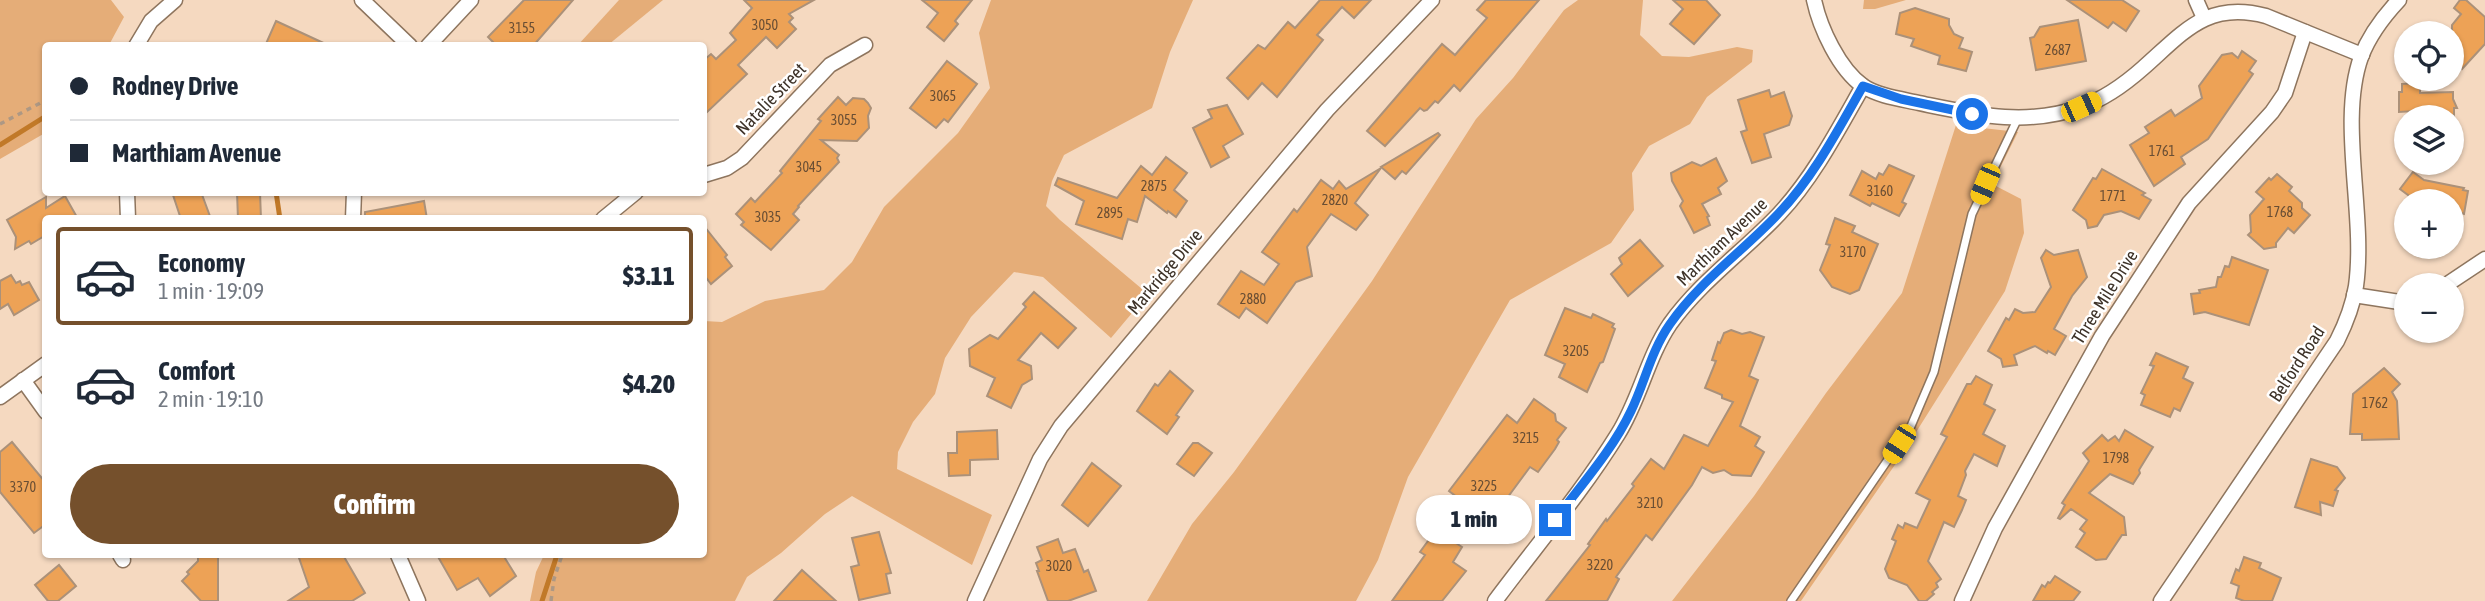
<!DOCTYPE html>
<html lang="en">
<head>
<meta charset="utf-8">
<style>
	body { margin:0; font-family:"Asap Condensed",sans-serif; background:#f2f2f3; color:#1f2937; height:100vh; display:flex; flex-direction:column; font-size:26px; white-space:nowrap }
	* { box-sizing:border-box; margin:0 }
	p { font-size:23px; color:#747a83 }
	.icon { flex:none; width:38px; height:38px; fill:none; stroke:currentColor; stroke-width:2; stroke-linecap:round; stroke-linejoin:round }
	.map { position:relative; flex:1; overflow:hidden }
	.panel { position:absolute; left:42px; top:215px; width:665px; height:343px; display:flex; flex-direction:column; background:#fff; border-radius:7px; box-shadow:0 2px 5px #0004 }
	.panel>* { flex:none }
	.banner { position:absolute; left:42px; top:42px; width:665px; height:154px; border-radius:7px; box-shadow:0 2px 5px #0004; display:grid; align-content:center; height:154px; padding:0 28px; background:#fff }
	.fabs { position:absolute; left:2394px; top:21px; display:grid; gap:14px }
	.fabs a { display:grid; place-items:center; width:70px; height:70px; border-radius:50%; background:#fff; box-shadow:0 2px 5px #0004; font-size:35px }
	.end { position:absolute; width:32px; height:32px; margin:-16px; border:9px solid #1a73e8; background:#fff; box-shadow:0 0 0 4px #fff }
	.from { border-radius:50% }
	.bubble { position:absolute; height:49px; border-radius:24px; background:#fff; box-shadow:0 2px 5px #0004; font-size:23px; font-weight:800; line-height:49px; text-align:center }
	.car { position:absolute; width:21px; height:42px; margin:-21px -10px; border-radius:9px; box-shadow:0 0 5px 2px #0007; background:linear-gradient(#f5c518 24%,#345 0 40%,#f5c518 0 76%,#345 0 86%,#f5c518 0) }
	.banner b { display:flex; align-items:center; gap:24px; height:66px; font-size:26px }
	.banner b+b { border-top:2px solid #e0e1e3 }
	.banner i { width:18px; height:18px; background:#1f2937 }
	ul { padding:12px 0 0; list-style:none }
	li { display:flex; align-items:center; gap:21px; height:98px; margin:0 14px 10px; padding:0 14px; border:4px solid transparent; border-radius:7px }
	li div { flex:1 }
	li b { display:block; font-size:26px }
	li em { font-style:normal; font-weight:800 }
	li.selected { border-color:#75502c }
	li>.icon { width:63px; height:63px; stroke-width:1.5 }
	.button { display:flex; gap:14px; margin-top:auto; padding:14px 28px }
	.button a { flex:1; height:80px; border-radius:42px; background:#75502c; color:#fff; font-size:28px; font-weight:800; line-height:80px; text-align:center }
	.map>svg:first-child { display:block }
	.green { fill:#e5ad78 }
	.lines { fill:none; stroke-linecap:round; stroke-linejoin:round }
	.stream { stroke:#c17928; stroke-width:5 }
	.building { fill:#eda256; stroke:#ab9179; stroke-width:2 }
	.service-casing { stroke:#8e755e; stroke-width:10 }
	.minor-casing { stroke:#8e755e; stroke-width:17 }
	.path { stroke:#ad9884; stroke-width:3.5; stroke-dasharray:5 5; stroke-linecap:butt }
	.service { stroke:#fff; stroke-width:7 }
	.minor { stroke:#fff; stroke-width:14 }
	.route { stroke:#1a73e8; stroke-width:9 }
	.labels { text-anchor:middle; stroke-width:5; stroke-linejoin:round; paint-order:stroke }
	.number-label { font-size:14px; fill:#694e34 }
	.street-label { font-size:18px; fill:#3d3228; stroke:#fff }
</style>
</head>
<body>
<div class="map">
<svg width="2485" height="601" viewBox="0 0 2485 601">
	<rect width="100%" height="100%" fill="#f5d9c0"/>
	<g class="green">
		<path d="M0,0H111L124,17L109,45L46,46L45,133L0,159Z"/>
		<path d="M619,0H663L608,45H578Z"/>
		<path d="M991,0H1193L1170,52L1152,108L1064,155L1052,181L1046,206L1060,220L1148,294L1111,338L1043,277L1014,272L971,317L945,358L935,394L913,422L898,452L897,469L992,515L972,565L852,496L825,514L781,553L747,577L735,601H530L536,572L544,555H704V321L722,322L765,301L824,290L852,262L884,207L958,133L990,88L979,33Z"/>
		<path d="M1578,0H1643L1640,35L1662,56L1689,57L1737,47L1753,50L1752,62L1707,97L1690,124L1649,146L1632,173L1634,210L1611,243L1510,300L1408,477L1378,560L1356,601H1147L1192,524L1234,472L1372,281L1476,119L1513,78L1564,10Z"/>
		<path d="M1864,0H1906L1875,9H1863Z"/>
		<path d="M1956,125L2018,132L1992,184L2021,199L2024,233L2005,291L1901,456L1801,601H1672L1754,496L1826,393L1902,293Z"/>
	</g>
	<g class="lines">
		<g class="stream">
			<path d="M0,145L46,116"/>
			<path d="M276,192L280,219"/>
			<path d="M542,601L557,555"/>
		</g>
	</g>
	<g class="building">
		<path d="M524,0H573L533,46H497L488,37Z"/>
		<path d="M744,0H814L789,14L793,18L789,22L796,29L777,48L766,37L738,65L747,74L704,115V60L711,54L716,59L736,40L730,33L752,8Z"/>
		<path d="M922,0H972L955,21L958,24L944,41L927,27L938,13Z"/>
		<path d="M1320,0H1371L1354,18L1342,7L1317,35L1323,40L1277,97L1262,83L1248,99L1227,78L1258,45L1265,49L1288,22L1295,28Z"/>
		<path d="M1486,0H1539L1460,91L1454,85L1438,103L1435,101L1427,110L1424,111L1420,108L1385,146L1367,131L1442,44L1455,55L1487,18L1477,10Z"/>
		<path d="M1673,0H1706L1720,15L1694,44L1670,24L1683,9Z"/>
		<path d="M2067,0H2122L2139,11L2126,31L2113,22L2108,28Z"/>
		<path d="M2460,0H2466L2485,17V44L2462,69L2452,60V25L2461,14L2454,8Z"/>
		<path d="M1915,8L1949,19V25L1954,34L1963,38L1959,48L1972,52L1966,71L1938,64L1940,56L1911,46L1914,39L1896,34L1900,13Z"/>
		<path d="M2078,20L2086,61L2036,70L2030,38L2034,37L2040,27Z"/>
		<path d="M276,21L330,46H265Z"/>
		<path d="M2242,51L2256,61L2249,71L2253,74L2208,139L2181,157L2185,164L2154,186L2130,145L2149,133L2145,127L2171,110L2175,116L2202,98L2199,86L2222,55L2232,53L2238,58Z"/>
		<path d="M947,61L977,84L948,122L944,119L936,128L910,108Z"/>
		<path d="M2420,83V93L2453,92V99L2457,108H2454V117H2414V111L2399,112V92H2402V84Z"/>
		<path d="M1769,90L1771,97L1784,92L1792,116L1789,125L1764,134L1771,157L1752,163L1741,132L1747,130L1738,100Z"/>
		<path d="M838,97L846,105L853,98L864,99L868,103L871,108L868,116L869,128L857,141L821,140L839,155L837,158L839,162L798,206L799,207L793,214L799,220L771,250L741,225L744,222L736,214L751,198L755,202L782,173L780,171L821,121L818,119Z"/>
		<path d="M1227,105L1243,134L1223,146L1229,157L1211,167L1193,128L1212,118L1208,110Z"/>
		<path d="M1438,133L1440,135L1406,174L1402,171L1395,179L1381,167Z"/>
		<path d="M1166,157L1187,173L1174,190L1187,201L1176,217L1168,211L1167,213L1145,196L1137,222L1128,219L1122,239L1076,224L1084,201L1055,185L1058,178L1117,198L1141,166L1152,175Z"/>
		<path d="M1716,158L1727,181L1718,188L1721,194L1702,204L1709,216L1707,217L1710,225L1694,233L1680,206L1683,201L1672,181L1671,173L1692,162L1701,166Z"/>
		<path d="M1889,165L1914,176L1902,202L1906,204L1899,216L1872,203L1870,206L1850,195L1862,171L1876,179L1879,173L1883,175Z"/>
		<path d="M1381,168L1355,203L1368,215L1356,230L1331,214L1307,247L1312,276L1296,282L1267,323L1246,308L1239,318L1218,304L1241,271L1264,285L1279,264L1262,252L1294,209L1297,212L1321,180L1333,189L1339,181L1346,189Z"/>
		<path d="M2102,169L2145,193L2142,195L2151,200L2139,219L2121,211L2104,215L2097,226L2088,228L2086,220L2073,210L2093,178L2096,179Z"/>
		<path d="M2413,172L2424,180L2464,188L2463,190L2468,191L2464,214L2452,210V201H2416L2400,189Z"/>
		<path d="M2277,174L2292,187L2289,191L2302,203V208L2310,215L2294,233L2288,228L2276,243V247L2264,249L2248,235L2251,232L2250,215L2264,199L2256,192L2269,178L2271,180Z"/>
		<path d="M172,192H201L211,219H181Z"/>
		<path d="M237,192H260L261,219H238Z"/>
		<path d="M65,196L78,219H46V235L31,244L29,241L15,249L16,237L7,220L46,197V208Z"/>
		<path d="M424,201L427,219H365V212Z"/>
		<path d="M1835,218L1855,226L1852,232L1878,244L1859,290L1850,294L1832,287L1820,270L1830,245L1826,244Z"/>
		<path d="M704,226L727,255L725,257L732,266L711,284L704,275Z"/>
		<path d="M1640,240L1663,266L1628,296L1611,274L1622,264L1619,258Z"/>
		<path d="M2046,250L2054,255L2078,250L2087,277L2072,296L2054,329L2066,336L2055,355L2048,351L2047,353L2035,346L2014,355L2017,365L2003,367L2001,359L1988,351L2006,318L2009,320L2015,309L2023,313L2035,312L2051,287L2041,258Z"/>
		<path d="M2232,257L2268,270L2249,325L2205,312L2194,314L2191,294L2200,293L2199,290L2216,287L2218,277H2221L2225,266L2229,267Z"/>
		<path d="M11,275L16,283L20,281L22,285L29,282L39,300L14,315L8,304L0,309V281Z"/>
		<path d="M1034,292L1076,328L1058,348L1041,333L1018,360L1031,366L1032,379L1022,385L1011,408L987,396L995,378L970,366L969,349L990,335L998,339L1026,307L1023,304Z"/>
		<path d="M1565,308L1591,318L1593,314L1614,324L1612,327L1615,329L1603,362L1600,363L1587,392L1559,377L1565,364L1545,355Z"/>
		<path d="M1731,330L1742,334L1750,332L1764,337L1749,376L1758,380L1740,426L1760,437L1755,446L1764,452L1751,476L1732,475L1724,470L1713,473L1702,467L1692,485L1652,540L1646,535L1616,577L1619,579L1607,601H1546L1590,545L1588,544L1606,519L1607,521L1634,486L1632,484L1651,459L1664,469L1684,435L1708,446L1733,402L1722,398V395L1705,388L1716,361L1712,360L1718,342L1720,343L1724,333Z"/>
		<path d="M2156,353L2188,367L2183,378L2193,383L2180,411L2174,408L2170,417L2141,405L2145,395L2141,393L2154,366L2150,365Z"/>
		<path d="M2384,368L2400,384L2392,392L2397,401L2399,439L2362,440V434H2350L2353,394Z"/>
		<path d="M1170,371L1193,391L1176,415L1179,417L1167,434L1137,411L1155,384L1158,386Z"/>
		<path d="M1976,376L1992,385L1984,404L1995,410L1983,434L2005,446L1997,466L1974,454L1965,471L1966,475L1958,496L1966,500L1962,510L1954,527L1944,522L1928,561L1941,579L1936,583L1938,587L1932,592L1934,594L1926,601H1919L1907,585L1889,578L1885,569L1896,541L1892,539L1898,525L1903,528L1905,523L1917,528L1930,500L1916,493L1947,437L1941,434L1967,384H1971Z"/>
		<path d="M1534,399L1555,414L1556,421L1566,428L1557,440L1559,442L1555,449L1538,472L1530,467L1502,505L1508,510L1495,526L1449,491L1507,415L1517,423Z"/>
		<path d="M997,430L998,459L970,460V475L949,476L948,453H957V432Z"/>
		<path d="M2125,430L2153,447L2139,470L2140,473L2133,484L2110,474L2089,493L2124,517L2126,535H2122L2106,559L2096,560L2076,547L2085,533L2080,529L2087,520L2071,509L2060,519L2058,518L2065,505L2062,503L2089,461L2083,453L2102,435L2108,441L2115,436L2119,441Z"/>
		<path d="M12,442L46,483V524L34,533L0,492V452Z"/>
		<path d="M1193,443H1198L1212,453L1194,476L1177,464Z"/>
		<path d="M2311,459L2337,467L2345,478L2335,490L2338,491L2333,506L2320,502L2321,515L2295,507Z"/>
		<path d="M1092,463L1121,486L1088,526L1062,505Z"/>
		<path d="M1436,530L1462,547L1453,562L1466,571L1442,601H1392L1425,555L1420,552Z"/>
		<path d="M879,532L891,573L886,574L890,593L859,600L851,567L859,565L852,538Z"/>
		<path d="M1058,539L1063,553L1075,549L1084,572L1088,570L1096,591L1068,601H1048L1037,571H1039L1036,563L1042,560L1037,547Z"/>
		<path d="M198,555H218V601H201L182,581L189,574L187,572L198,561Z"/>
		<path d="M298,555H343L365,593L352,601H288L309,587Z"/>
		<path d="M437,555H503L516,576L490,596L478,578L457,590Z"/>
		<path d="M2244,557L2261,563L2259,568L2281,578L2272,601H2244L2236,598L2239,586L2231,583L2236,569L2239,571Z"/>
		<path d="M59,565L76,586L58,601H48L35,585Z"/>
		<path d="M802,570L836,601H774Z"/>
		<path d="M2055,576L2080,592L2073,601H2033L2042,585L2045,587L2048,582L2050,583Z"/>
	</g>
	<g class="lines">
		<g class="service-casing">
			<path id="service" d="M1791,601L1911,426L1934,372L1972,214L2018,118"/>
		</g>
		<g class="minor-casing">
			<g id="minor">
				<path d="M362,0L410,46"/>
				<path d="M1814,0C1820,28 1839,69 1863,86C1878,96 1901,99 1919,103C1973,114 2026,127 2081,107C2104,99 2125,84 2143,68C2183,33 2207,0 2266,16L2362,55"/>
				<path d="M2196,0L2204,18"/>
				<path d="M136,46L151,21L175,0"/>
				<path d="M428,46L471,0"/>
				<path d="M704,175L727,168L742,158L830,65L865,45"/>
				<path d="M127,192L128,219"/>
				<path d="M353,219L354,192"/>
				<path d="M603,219L636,192"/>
				<path d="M2446,285L2485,259"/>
				<path d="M2354,295L2406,303"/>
				<path d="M23,380L46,412"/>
				<path d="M0,397L46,364"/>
				<path d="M120,555L123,560"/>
				<path d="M398,555L418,601"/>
				<path d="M975,601L1040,459L1061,426L1327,110L1432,0"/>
				<path d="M1495,601C1536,546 1582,492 1618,434C1640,399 1647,358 1670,324C1700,282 1744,251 1779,214C1813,178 1838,130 1863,86"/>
				<path d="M1962,601L1995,528L2102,336L2189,203L2272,112L2285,93L2305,32"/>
				<path d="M2161,601L2337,341C2346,323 2353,305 2356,286C2366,215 2338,122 2361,57C2369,36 2384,16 2399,0"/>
			</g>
		</g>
		<g class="path">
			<path d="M0,124L46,100"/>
			<path d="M551,601L554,579L562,555"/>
		</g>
		<use href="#service" class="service"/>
		<use href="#minor" class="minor"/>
	</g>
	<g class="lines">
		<path class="route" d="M1555,520C1581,485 1612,451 1631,411C1645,382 1651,351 1670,324C1699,282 1743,251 1778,214C1813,178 1838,130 1863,86L1901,99L1972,114"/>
	</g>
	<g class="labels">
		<g class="number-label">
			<text x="765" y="30">3050</text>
			<text x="522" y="33">3155</text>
			<text x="2058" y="55">2687</text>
			<text x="943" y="101">3065</text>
			<text x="844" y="125">3055</text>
			<text x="2162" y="156">1761</text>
			<text x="809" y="172">3045</text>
			<text x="1154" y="191">2875</text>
			<text x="1880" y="196">3160</text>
			<text x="2113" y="201">1771</text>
			<text x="1335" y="205">2820</text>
			<text x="2280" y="217">1768</text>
			<text x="1110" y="218">2895</text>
			<text x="768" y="222">3035</text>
			<text x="1853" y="257">3170</text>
			<text x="1253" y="304">2880</text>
			<text x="1576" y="356">3205</text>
			<text x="2375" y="408">1762</text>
			<text x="1526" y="443">3215</text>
			<text x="2116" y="463">1798</text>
			<text x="1484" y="491">3225</text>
			<text x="23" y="492">3370</text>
			<text x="1650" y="508">3210</text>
			<text x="1600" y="570">3220</text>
			<text x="1059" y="571">3020</text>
		</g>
		<g class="street-label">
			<text transform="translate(771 99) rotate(-46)" y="6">Natalie Street</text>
			<text transform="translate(1722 242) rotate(-44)" y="6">Marthiam Avenue</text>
			<text transform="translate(1165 272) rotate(-50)" y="6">Markridge Drive</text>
			<text transform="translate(2105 297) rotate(-58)" y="6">Three Mile Drive</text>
			<text transform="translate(2297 364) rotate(-57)" y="6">Belford Road</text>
		</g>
	</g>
</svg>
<div class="fabs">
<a><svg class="icon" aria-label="locate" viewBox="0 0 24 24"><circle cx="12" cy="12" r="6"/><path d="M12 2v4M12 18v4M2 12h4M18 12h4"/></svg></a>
<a><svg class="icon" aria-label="layers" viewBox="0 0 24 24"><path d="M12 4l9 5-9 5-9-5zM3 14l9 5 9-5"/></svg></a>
<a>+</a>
<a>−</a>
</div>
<i class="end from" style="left:1972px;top:114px"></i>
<i class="end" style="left:1555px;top:520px"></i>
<div class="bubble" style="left:1416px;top:495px;width:116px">1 min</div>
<i class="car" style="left:2081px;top:107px;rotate:66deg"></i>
<i class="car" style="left:1985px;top:184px;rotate:203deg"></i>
<i class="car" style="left:1899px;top:444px;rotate:213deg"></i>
<div class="banner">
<b><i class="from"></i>Rodney Drive</b>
<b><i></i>Marthiam Avenue</b>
</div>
<section class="panel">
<ul>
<li class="selected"><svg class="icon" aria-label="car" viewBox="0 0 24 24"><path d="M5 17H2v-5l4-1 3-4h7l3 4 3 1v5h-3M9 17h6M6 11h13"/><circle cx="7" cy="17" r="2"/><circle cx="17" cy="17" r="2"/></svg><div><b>Economy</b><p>1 min · 19:09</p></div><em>$3.11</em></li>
<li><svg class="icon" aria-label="car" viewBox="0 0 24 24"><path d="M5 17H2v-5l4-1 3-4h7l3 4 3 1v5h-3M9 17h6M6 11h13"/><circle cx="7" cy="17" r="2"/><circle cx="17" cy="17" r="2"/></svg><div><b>Comfort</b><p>2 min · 19:10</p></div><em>$4.20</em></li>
</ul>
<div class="button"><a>Confirm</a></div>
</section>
</div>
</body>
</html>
